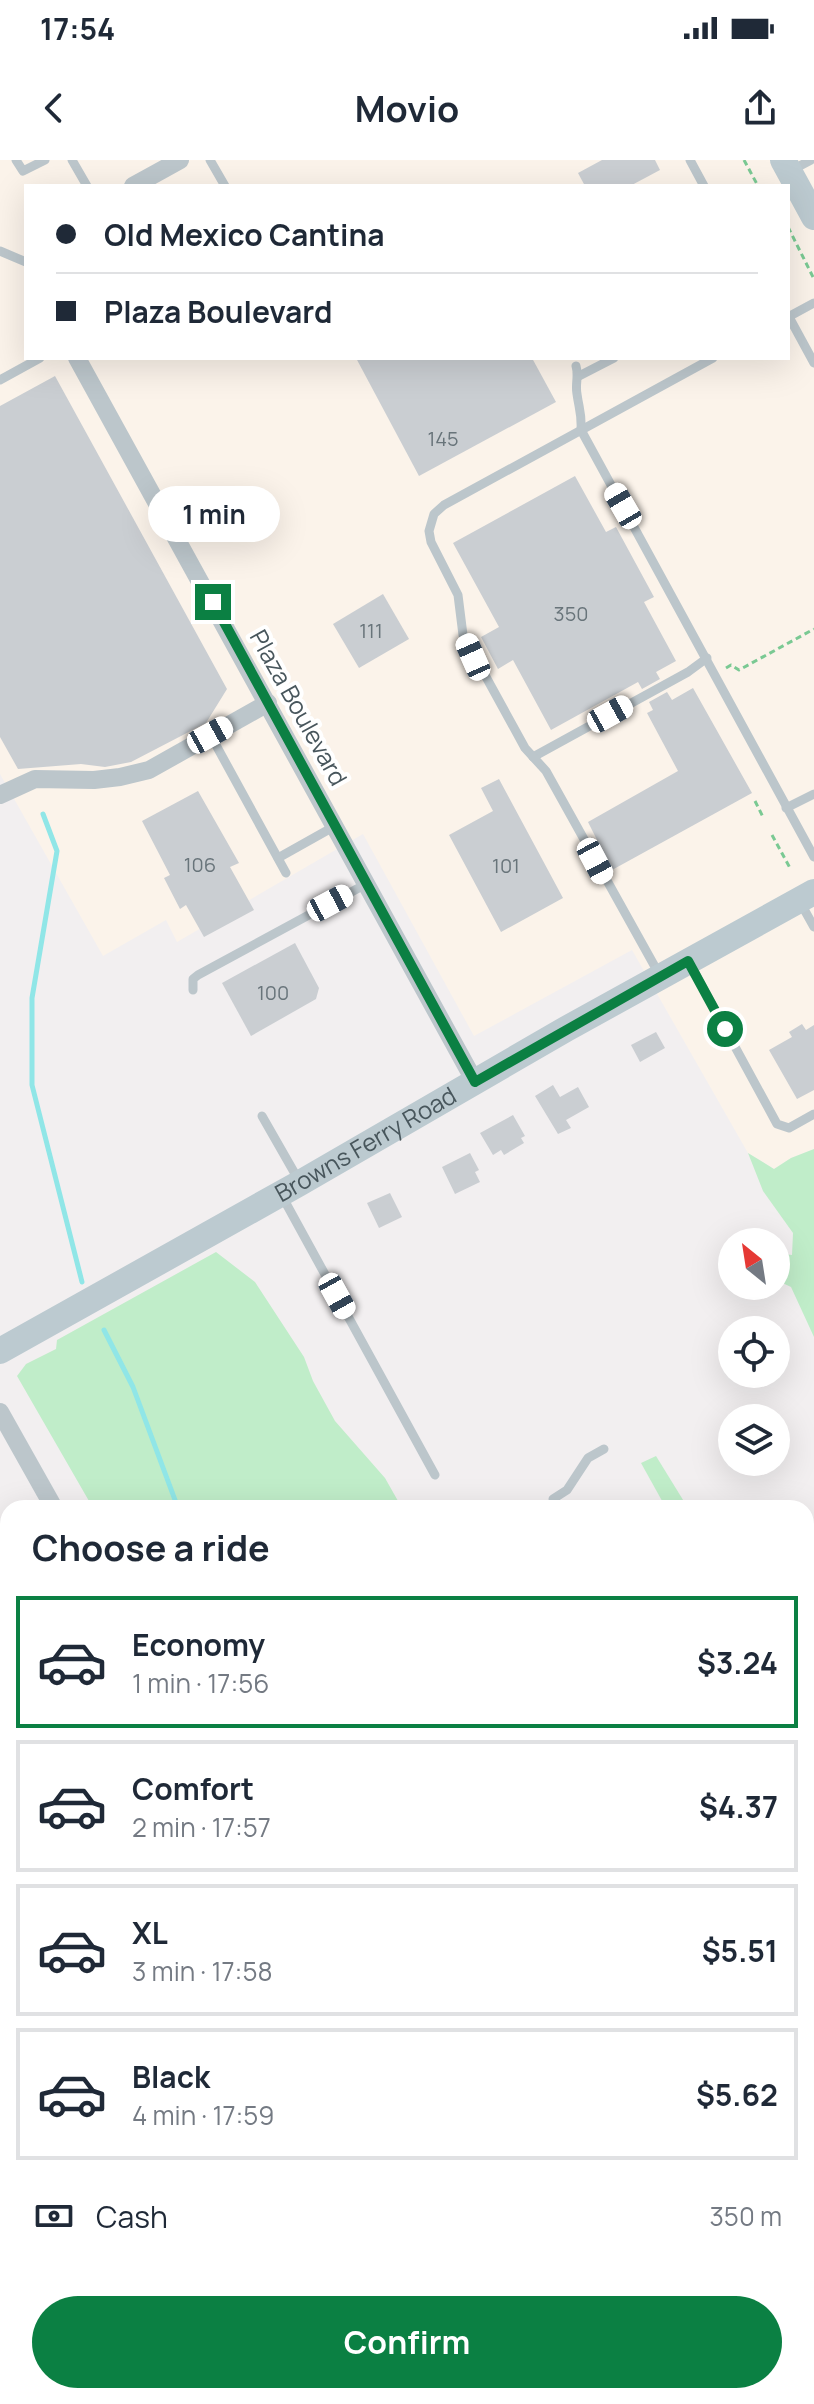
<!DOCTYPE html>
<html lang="en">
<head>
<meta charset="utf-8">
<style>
	body { margin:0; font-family:Manrope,sans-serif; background:#f6f6f7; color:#1f2937; height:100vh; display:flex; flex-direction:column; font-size:30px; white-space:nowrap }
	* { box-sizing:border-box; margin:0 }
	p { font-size:26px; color:#747a83 }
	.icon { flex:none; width:44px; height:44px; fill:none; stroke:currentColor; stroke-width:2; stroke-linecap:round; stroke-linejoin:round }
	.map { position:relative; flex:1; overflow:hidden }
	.side { position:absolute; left:0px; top:1340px; width:814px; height:904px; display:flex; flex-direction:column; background:#fff; border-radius:24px 24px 0 0; box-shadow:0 8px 32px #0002 }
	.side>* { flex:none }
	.top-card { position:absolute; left:24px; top:24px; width:766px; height:176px; border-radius:0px; box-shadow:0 8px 32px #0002; display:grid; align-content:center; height:176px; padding:0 32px; background:#fff }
	.needle { width:52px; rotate:330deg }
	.controls { position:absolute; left:718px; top:1068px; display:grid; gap:16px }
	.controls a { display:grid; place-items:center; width:72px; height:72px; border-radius:50%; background:#fff; box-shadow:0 8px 32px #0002; font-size:40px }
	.end { position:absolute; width:36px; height:36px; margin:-18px; border:10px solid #0b8043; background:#fff; box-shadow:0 0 0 4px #fff }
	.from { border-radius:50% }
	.bubble { position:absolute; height:56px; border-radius:28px; background:#fff; box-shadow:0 8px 32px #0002; font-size:26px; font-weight:700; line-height:56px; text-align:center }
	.car { position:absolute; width:24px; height:48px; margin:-24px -12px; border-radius:10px; box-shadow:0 0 6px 2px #0007; background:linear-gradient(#fff 24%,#345 0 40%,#fff 0 76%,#345 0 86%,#fff 0) }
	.top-card b { display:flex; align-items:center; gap:28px; height:76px; font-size:30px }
	.top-card b+b { border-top:2px solid #e0e1e3 }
	.top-card i { width:20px; height:20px; background:#1f2937 }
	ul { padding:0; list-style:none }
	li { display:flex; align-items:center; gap:24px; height:132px; margin:0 16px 12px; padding:0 16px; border:4px solid #e0e1e3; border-radius:0px }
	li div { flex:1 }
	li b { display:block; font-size:30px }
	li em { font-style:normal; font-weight:700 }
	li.selected { border-color:#0b8043 }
	li>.icon { width:72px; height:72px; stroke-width:1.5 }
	h2 { padding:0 32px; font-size:36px; line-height:96px }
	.pay { display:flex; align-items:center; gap:20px; height:88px; padding:0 32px; font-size:30px }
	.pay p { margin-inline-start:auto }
	.cta { display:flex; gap:16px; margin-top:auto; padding:16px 32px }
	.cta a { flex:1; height:92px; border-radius:48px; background:#0b8043; color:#fff; font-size:32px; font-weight:700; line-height:92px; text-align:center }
	.status { display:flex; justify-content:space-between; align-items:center; height:56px; padding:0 40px; background:#fff; direction:ltr }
	.status svg { height:22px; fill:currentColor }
	header { display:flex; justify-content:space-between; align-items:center; height:104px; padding:0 32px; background:#fff; font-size:36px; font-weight:700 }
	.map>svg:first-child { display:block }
	.commercial { fill:#fbf3ea; fill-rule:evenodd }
	.green { fill:#c0edc9 }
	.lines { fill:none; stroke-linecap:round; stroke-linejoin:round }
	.stream { stroke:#90e6e7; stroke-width:5 }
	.building { fill:#caced2 }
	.path { stroke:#7ac993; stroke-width:3; stroke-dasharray:6 4; stroke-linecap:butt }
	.service { stroke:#bcc6cb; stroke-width:9 }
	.minor { stroke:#bcc6cb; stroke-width:18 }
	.secondary { stroke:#bccad0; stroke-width:26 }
	.route { stroke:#0b8043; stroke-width:10 }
	.labels { text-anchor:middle; stroke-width:8; stroke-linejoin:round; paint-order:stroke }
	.number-label { font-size:20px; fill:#68747a }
	.street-label { font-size:24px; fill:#48565c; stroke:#fff }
</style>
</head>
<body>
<div class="status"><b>17:54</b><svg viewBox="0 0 49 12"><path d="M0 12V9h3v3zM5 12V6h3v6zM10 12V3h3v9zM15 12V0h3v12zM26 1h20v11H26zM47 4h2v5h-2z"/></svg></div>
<header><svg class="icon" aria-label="back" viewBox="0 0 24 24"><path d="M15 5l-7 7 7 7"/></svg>Movio<svg class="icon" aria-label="share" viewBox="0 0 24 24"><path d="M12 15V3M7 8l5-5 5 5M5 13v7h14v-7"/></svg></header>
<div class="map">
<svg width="814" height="2244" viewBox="0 0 814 2244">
	<rect width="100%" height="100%" fill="#f2eff0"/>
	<path class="commercial" d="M0,0H814V989L791,998L774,1009L748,993L632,790L474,876L363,674L177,782L166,760L103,796L0,614ZM26,26H788V198H26Z"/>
	<g class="green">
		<path d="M814,989V1177L791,1127L776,1120V1093L792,1095L793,1073L763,1031L748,993L774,1009L791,998Z"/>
		<path d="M216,1092L255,1122L304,1197L313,1221L335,1261L385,1318L402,1348H93L17,1216L26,1204L56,1189L57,1180Z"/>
		<path d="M656,1296L688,1348H666L641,1303Z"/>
		<path d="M0,1566L8,1579V1860L0,1864Z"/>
	</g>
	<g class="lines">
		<g class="stream">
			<path d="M43,654L57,691L32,838V925L82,1122"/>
			<path d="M104,1170L133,1227L178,1348"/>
			<path d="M64,2244L66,2236"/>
		</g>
	</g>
	<g class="building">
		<path d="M602,0H655L660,10L630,26H585L578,13Z"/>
		<path d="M356,198H532L556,242L419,316Z"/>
		<path d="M55,216L227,529L206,563L131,602L105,607L81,604L18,609L0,577V246Z"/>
		<path d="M575,316L606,372L616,367L654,437L644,442L676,501L656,512L660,519L642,529L638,522L551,570L513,500L498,509L481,477L499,467L453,383Z"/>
		<path d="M383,434L409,479L359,508L333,464Z"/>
		<path d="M693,528L752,633L612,710L588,662L678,611L647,553L653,550L649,542L667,532L672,540Z"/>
		<path d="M499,619L563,738L501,772L449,675L493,651L481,628Z"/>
		<path d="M198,631L239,703L230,707L254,750L204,777L186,745L180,749L164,718L170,715L142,661Z"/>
		<path d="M295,783L319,828L316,839L251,876L222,823Z"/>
		<path d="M802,864L806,870L814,865V930L797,939L769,890L792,877L789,872Z"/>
		<path d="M656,872L665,888L640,902L631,885Z"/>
		<path d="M553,925L560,937L578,927L589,947L566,960L571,968L558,974L535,936Z"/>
		<path d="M513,955L525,976L521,978L524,983L504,995L501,990L493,995L480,973Z"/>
		<path d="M470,993L479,1010L475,1012L480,1022L455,1034L442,1007Z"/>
		<path d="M390,1033L402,1057L379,1068L367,1043Z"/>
	</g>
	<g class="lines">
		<g class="path">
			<path d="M744,0L758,26"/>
			<path d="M788,67L814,119"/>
			<path d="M726,508L731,505L739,510L814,469"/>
			<path d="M755,641L763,657"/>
			<path d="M772,675L790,708"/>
		</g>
		<g class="service">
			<path d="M16,0L23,11L45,0"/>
			<path d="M72,0L87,26"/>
			<path d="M210,0L225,26"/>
			<path d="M690,0L704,26"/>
			<path d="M792,10L811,0"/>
			<path d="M0,91L26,102"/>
			<path d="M788,157L814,143"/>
			<path d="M789,157L814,203"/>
			<path d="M576,206C579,216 575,224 577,234C579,249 582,254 581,270L814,697"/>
			<path d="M579,216L614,198"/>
			<path d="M0,220L40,198"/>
			<path d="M211,576L286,713"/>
			<path d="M533,597L688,512L707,498"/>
			<path d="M786,648L814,634"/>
			<path d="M278,698L335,666"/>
			<path d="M800,742L814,767"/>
			<path d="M690,804L777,964L789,968L814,954"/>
			<path d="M659,814L546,611L525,588L463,475L458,435L431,382L429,371L434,354L444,345L713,198"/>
			<path d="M193,830V819L198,815L366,724"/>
			<path d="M262,956L298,1019"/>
			<path d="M282,1036L435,1315"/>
			<path d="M553,1339L567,1330L588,1298L604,1289"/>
		</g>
		<g class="minor">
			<path d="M133,26L180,0"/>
			<path d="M77,198L475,922"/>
			<path d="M0,635L35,619L94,620L120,617L149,610L268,543"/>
			<path d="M0,1252L54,1348"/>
			<path d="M806,1679L814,1675"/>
			<path d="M806,1926L814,1940"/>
			<path d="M0,1938L8,1942"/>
			<path d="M806,1961L814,1957"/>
			<path d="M0,2147L8,2143"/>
			<path d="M185,2236L189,2244"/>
			<path d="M337,2236L341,2244"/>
			<path d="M733,2236L738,2244"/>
		</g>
		<g class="secondary">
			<path d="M783,0L814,57"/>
			<path id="s1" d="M0,1191L300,1023L566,869L814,732"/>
		</g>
	</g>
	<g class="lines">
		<path class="route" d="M213,442L475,922L688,801L725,869"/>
	</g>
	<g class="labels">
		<g class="number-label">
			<text x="443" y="286">145</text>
			<text x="571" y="461">350</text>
			<text x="371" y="478">111</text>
			<text x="200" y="712">106</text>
			<text x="506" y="713">101</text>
			<text x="273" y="840">100</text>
		</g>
		<g class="street-label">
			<text transform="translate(298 548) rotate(61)" y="8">Plaza Boulevard</text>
			<text dy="8" stroke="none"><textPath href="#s1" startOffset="420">Browns Ferry Road</textPath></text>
		</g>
	</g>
</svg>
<div class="controls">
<a><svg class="needle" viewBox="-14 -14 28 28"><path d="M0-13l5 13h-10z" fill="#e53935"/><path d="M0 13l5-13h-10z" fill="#747a83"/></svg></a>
<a><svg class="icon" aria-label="locate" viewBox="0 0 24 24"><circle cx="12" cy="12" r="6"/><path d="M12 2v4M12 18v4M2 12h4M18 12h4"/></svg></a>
<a><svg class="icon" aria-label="layers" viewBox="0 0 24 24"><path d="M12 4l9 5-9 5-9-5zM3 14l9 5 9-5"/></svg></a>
</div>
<i class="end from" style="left:725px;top:869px"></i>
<i class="end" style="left:213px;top:442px"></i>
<div class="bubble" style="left:148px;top:326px;width:132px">1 min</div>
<i class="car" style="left:623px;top:346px;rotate:330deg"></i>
<i class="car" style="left:473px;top:497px;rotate:336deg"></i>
<i class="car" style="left:610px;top:554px;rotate:61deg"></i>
<i class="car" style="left:210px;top:575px;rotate:61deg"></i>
<i class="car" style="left:595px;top:701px;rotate:152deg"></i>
<i class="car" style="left:330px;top:743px;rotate:62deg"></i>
<i class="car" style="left:337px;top:1136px;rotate:151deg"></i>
<div class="top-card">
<b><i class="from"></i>Old Mexico Cantina</b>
<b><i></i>Plaza Boulevard</b>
</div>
<section class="side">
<h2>Choose a ride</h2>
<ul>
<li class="selected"><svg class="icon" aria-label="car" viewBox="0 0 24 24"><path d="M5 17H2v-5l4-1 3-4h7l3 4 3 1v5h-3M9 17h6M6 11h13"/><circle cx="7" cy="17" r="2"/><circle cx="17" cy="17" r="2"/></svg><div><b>Economy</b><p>1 min · 17:56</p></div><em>$3.24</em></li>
<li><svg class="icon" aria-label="car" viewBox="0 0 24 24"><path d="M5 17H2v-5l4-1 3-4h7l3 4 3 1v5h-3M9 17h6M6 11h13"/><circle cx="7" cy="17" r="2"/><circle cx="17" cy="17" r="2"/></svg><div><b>Comfort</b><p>2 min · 17:57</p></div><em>$4.37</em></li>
<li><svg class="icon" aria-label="car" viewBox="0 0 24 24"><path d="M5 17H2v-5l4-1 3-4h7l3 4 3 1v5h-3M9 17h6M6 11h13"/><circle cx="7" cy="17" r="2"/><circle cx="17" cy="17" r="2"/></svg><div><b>XL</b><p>3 min · 17:58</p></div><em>$5.51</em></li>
<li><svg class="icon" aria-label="car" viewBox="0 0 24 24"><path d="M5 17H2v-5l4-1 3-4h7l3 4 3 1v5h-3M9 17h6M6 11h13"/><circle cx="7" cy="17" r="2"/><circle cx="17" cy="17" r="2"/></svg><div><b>Black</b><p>4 min · 17:59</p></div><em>$5.62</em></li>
</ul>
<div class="pay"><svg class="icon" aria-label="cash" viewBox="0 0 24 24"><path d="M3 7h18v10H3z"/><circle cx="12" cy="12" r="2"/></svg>Cash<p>350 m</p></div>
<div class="cta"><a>Confirm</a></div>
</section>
</div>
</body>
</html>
